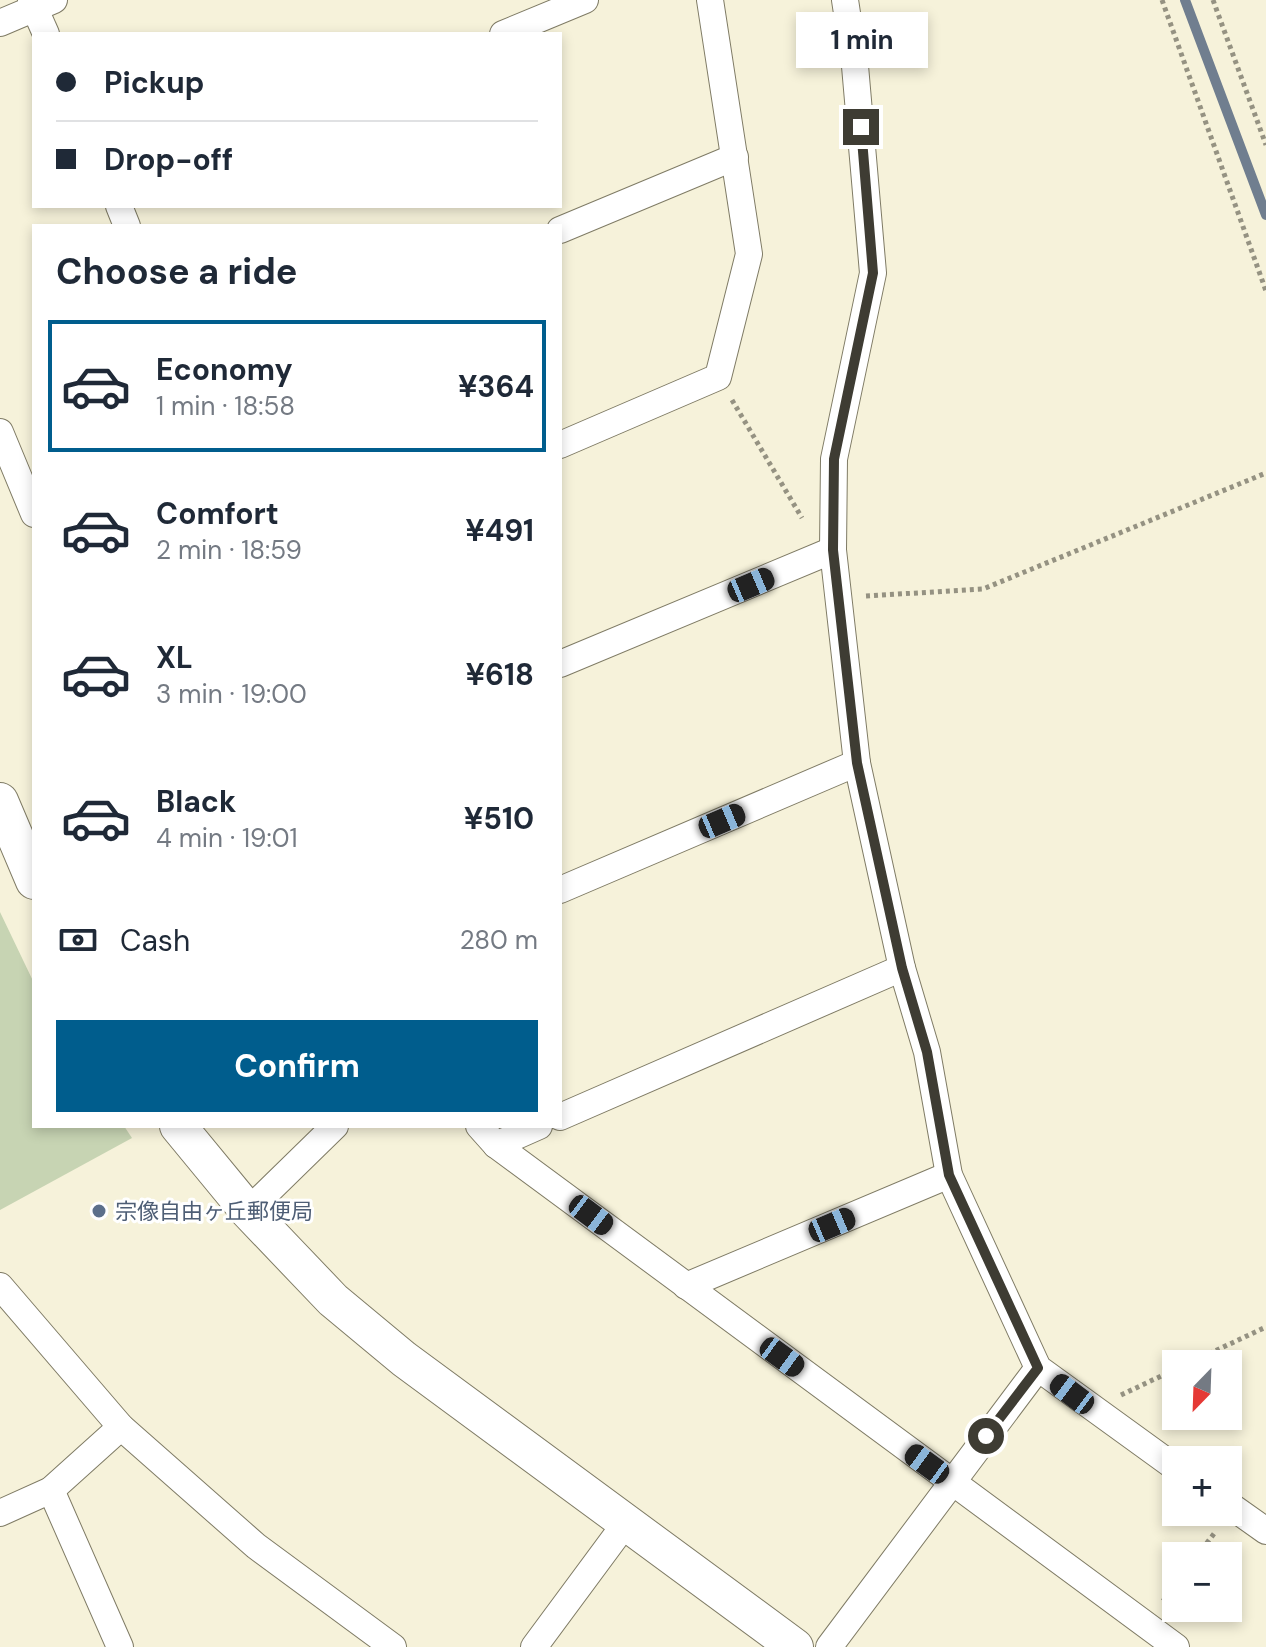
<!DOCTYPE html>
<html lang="en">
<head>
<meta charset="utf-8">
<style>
	body { margin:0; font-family:"DM Sans","Noto Sans JP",sans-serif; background:#f6f6f7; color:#1f2937; height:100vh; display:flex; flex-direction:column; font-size:30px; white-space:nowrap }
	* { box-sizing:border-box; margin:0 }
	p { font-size:26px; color:#747a83 }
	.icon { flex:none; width:44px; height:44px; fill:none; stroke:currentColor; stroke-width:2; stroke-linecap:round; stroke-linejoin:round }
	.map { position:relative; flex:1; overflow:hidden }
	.panel { position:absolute; left:32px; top:224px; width:530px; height:904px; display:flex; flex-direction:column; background:#fff; border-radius:0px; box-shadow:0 4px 12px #0003 }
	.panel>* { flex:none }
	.guide { position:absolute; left:32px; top:32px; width:530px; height:176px; border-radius:0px; box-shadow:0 4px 12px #0003; display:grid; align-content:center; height:176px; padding:0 24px; background:#fff }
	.needle { width:52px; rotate:203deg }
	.controls { position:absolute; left:1162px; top:1350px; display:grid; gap:16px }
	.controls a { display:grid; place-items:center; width:80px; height:80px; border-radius:0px; background:#fff; box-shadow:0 4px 12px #0003; font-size:40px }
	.end { position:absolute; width:36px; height:36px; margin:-18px; border:10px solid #3e3c33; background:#fff; box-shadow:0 0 0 4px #fff }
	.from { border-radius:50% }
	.bubble { position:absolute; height:56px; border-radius:0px; background:#fff; box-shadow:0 4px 12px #0003; font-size:26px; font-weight:700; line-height:56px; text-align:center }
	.car { position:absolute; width:24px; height:48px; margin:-24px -12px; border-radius:10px; box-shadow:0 0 6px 2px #0007; background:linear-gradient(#222 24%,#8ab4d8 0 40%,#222 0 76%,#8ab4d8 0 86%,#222 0) }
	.guide b { display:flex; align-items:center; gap:28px; height:76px; font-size:30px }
	.guide b+b { border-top:2px solid #e0e1e3 }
	.guide i { width:20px; height:20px; background:#1f2937 }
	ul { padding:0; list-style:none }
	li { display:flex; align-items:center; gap:24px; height:132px; margin:0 16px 12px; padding:0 8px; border:4px solid transparent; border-radius:0px }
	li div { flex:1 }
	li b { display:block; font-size:30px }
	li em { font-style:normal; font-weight:700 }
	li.on { border-color:#005d8d }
	li>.icon { width:72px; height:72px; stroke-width:1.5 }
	h2 { padding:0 24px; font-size:36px; line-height:96px }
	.pay { display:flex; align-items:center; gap:20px; height:88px; padding:0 24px; font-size:30px }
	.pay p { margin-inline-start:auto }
	.cta { display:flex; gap:16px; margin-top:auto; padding:16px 24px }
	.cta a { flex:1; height:92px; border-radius:0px; background:#005d8d; color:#fff; font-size:32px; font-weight:700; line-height:92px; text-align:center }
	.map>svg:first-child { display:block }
	.green { fill:#c7d4b3 }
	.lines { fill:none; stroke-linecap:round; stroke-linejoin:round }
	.stream { stroke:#707e8f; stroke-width:10 }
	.street-casing { stroke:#7f7b65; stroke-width:28 }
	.secondary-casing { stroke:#7f7b65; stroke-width:38 }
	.path { stroke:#959282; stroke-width:5; stroke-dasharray:4 4; stroke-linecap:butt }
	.street { stroke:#fff; stroke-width:26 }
	.secondary { stroke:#fff; stroke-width:36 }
	.route { stroke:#3e3c33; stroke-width:10 }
	.service-dot { fill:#5c6f8a; stroke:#fff; stroke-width:3 }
	.labels { text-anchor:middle; stroke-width:6; stroke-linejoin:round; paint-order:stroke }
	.service-label { font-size:22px; fill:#4e5e75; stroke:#fff; text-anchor:start }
</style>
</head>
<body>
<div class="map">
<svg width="1266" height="1647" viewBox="0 0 1266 1647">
	<rect width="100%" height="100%" fill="#f6f2da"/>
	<path class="green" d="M0,912L34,983V1126H124L132,1138L0,1210Z"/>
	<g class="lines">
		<path class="stream" d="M1185,0L1266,215"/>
		<g class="street-casing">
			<g id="street">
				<path d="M31,0L46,34"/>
				<path d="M845,0L855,66L873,273L834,459L833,550L857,763L902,968L927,1052L949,1175L1038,1368L1176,1468"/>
				<path d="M0,23L54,0"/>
				<path d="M503,34L585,0"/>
				<path d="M119,206L127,226"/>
				<path d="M560,230L735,157"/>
				<path d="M0,432L34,514"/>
				<path d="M560,445L718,377L749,254L710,0"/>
				<path d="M560,664L833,550"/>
				<path d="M560,890L857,763"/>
				<path d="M560,1117L902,968"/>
				<path d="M479,1126L496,1145L1176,1647"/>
				<path d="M496,1145L539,1126"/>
				<path d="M248,1211L335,1126"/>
				<path d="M0,1286L121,1427L256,1546L393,1647"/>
				<path d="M686,1286L949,1175"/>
				<path d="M51,1490L120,1647"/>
				<path d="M1228,1504L1266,1531"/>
				<path d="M0,1513L51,1490L121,1427"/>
				<path d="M534,1647L625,1524"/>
				<path d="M829,1647L1038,1368"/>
			</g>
		</g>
		<g class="secondary-casing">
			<g id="secondary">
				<path d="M0,801L34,881"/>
				<path d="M178,1126L248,1211L333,1300L404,1359L795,1647"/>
			</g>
		</g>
		<g class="path">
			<path d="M1162,0L1266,291"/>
			<path d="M1213,0L1266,145"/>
			<path d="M732,400L802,518"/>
			<path d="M866,596L983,589L1266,473"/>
			<path d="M1187,1364L1266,1327"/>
			<path d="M1121,1395L1176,1369"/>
			<path d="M1197,1556L1216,1531"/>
			<path d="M1163,1601L1176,1584"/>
		</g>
		<use href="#street" class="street"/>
		<use href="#secondary" class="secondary"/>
	</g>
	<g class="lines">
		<path class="route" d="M861,127L873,273L834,459L833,550L857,763L902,968L927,1052L949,1175L1038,1368L986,1436"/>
	</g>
	<circle class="service-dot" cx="99" cy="1211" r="8"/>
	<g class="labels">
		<g class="service-label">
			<text x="115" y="1219">宗像自由ヶ丘郵便局</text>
		</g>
	</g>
</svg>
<div class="controls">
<a><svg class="needle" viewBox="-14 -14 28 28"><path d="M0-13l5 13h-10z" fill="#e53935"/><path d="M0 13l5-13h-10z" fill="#747a83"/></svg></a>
<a>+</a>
<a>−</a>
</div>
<i class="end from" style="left:986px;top:1436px"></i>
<i class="end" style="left:861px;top:127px"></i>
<div class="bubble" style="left:796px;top:12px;width:132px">1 min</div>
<i class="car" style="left:751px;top:585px;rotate:67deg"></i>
<i class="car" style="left:722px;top:821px;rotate:67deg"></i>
<i class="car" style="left:591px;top:1215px;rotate:127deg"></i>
<i class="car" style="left:832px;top:1225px;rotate:67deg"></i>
<i class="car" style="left:782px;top:1357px;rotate:126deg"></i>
<i class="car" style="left:1072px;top:1394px;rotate:307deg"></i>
<i class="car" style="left:927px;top:1464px;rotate:306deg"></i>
<div class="guide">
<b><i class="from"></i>Pickup</b>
<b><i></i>Drop-off</b>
</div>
<section class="panel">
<h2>Choose a ride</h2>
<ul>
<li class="on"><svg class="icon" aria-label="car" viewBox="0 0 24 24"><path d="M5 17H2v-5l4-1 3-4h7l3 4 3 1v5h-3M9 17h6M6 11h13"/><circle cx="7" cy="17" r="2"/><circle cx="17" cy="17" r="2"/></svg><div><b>Economy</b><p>1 min · 18:58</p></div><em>¥364</em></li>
<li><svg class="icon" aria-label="car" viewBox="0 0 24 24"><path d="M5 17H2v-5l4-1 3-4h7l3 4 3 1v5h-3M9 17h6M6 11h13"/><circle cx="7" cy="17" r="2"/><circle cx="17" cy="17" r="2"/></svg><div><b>Comfort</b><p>2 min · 18:59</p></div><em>¥491</em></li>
<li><svg class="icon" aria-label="car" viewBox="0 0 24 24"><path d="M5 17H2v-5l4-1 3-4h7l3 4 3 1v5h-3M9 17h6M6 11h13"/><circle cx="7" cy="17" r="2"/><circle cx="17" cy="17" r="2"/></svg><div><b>XL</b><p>3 min · 19:00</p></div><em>¥618</em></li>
<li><svg class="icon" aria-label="car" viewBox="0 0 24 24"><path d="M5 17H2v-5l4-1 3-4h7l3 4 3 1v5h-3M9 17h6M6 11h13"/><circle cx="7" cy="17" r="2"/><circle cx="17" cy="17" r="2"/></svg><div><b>Black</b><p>4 min · 19:01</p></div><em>¥510</em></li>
</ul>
<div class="pay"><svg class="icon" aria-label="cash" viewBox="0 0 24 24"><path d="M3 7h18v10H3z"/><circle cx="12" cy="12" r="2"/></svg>Cash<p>280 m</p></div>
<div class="cta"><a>Confirm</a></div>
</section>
</div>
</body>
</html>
